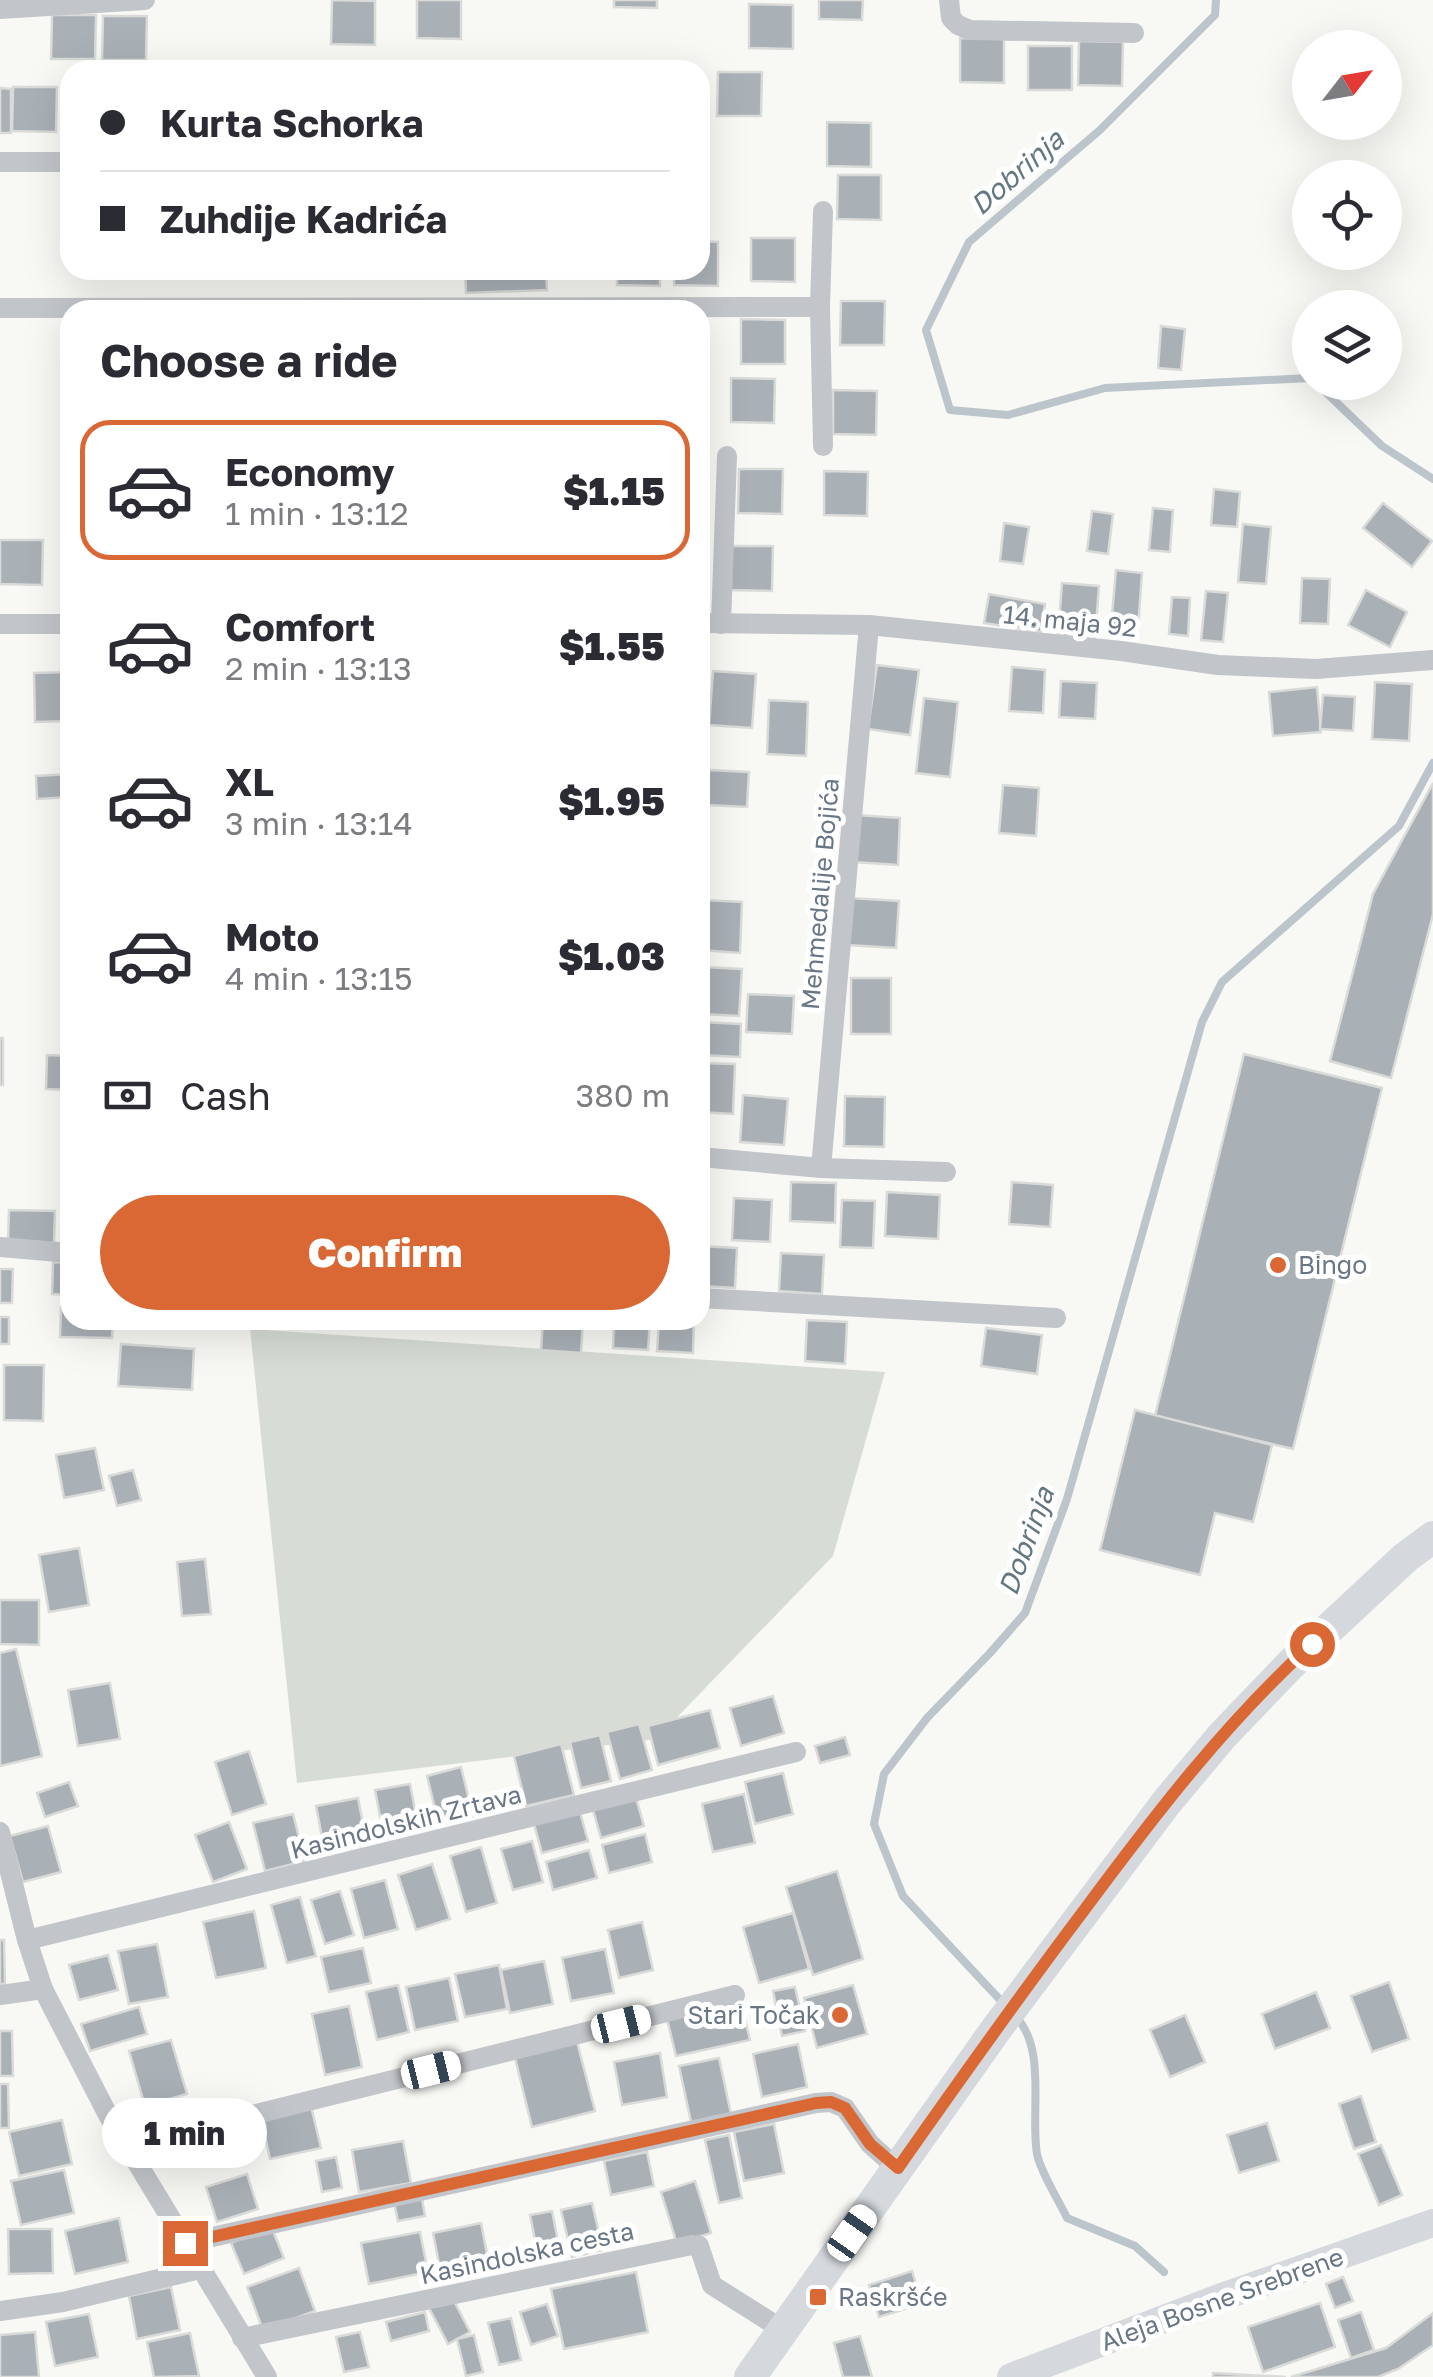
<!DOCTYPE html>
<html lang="en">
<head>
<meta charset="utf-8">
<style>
	body { margin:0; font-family:"Golos Text",sans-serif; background:#f2f2f3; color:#2b2b33; height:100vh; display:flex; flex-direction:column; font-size:38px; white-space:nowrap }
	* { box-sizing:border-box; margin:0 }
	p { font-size:32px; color:#7c7c81 }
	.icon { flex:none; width:55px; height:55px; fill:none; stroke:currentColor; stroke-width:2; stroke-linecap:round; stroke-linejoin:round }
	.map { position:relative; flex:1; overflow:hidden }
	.side { position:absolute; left:60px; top:300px; width:650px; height:1030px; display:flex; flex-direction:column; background:#fff; border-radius:30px; box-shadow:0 10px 40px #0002 }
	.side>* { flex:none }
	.top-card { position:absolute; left:60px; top:60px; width:650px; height:220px; border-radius:30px; box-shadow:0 10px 40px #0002; display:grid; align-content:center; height:220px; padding:0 40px; background:#fff }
	.needle { width:65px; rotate:59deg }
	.tools { position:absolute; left:1292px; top:30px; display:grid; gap:20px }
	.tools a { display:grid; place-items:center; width:110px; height:110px; border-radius:50%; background:#fff; box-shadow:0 10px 40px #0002; font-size:50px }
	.end { position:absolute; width:45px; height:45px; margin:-22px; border:12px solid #da6834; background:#fff; box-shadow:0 0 0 5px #fff }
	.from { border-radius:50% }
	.bubble { position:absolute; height:70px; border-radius:35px; background:#fff; box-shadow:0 10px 40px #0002; font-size:32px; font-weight:800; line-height:70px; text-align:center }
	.car { position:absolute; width:30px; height:60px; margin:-30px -15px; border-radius:12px; box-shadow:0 0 8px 2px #0007; background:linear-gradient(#fff 24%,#345 0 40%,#fff 0 76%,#345 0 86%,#fff 0) }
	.top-card b { display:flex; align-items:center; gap:35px; height:95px; font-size:38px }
	.top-card b+b { border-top:2px solid #e1e1e2 }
	.top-card i { width:25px; height:25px; background:#2b2b33 }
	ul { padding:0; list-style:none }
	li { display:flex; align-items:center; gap:30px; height:140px; margin:0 20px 15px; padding:0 20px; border:5px solid transparent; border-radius:30px }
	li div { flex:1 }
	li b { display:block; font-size:38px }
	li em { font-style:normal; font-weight:800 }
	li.selected { border-color:#da6834 }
	li>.icon { width:90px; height:90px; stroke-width:1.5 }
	h2 { padding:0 40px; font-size:45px; line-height:120px }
	.pay { display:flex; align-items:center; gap:25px; height:110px; padding:0 40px; font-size:38px }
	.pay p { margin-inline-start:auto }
	.primary-button { display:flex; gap:20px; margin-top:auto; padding:20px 40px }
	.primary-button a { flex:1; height:115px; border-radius:60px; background:#da6834; color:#fff; font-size:40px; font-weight:800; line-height:115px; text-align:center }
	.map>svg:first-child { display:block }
	.green { fill:#d7ddd5 }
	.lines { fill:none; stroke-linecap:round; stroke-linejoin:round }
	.stream { stroke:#bcc5cb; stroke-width:8 }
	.building { fill:#a9b0b6; stroke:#dadad8; stroke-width:2.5 }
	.street { stroke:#c2c5c9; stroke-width:20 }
	.secondary { stroke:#d5d9dd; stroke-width:28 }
	.primary { stroke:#d5d9dd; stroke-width:32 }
	.route { stroke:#da6834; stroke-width:12 }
	.poi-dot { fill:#da6834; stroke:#fff; stroke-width:4 }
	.labels { text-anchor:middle; stroke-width:10; stroke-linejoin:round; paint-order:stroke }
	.street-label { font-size:25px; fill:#697685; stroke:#fff }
	.poi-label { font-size:25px; fill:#697685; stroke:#fff; text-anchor:start }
	.water-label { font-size:28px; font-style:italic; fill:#647780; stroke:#fff }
</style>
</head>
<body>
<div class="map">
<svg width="1433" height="2377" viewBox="0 0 1433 2377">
	<rect width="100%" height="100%" fill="#f8f8f5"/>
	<path class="green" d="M250,1329L885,1372L833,1556L656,1739L297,1783Z"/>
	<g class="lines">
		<g class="stream">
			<path d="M1216,0L1215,15L1100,130L969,242L926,330L950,410L1008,415L1105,388L1310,378"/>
			<path d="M1315,382L1382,446L1433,479"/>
			<path d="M1003,2003L903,1896L874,1824L884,1774L927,1718L990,1653L1025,1613L1067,1499L1202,1022L1222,982L1399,826L1433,763"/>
			<path d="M1016,2017C1047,2049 1030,2114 1037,2154C1040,2171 1059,2201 1067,2218L1135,2246L1164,2272"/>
		</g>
	</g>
	<g class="building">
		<path d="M332,0L375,1V45L331,44Z"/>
		<path d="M417,0H461V39L417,38Z"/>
		<path d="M614,0H657V8L614,7Z"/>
		<path d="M819,0H863L862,20L819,19Z"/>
		<path d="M749,4L793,5V49L749,48Z"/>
		<path d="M52,15H96L95,59H51Z"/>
		<path d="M103,16H147L146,60H102Z"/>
		<path d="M960,38L1004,39V83L960,82Z"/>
		<path d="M1079,41L1123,42L1122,86L1078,85Z"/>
		<rect x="1028" y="46" width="44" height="44"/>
		<path d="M235,66L279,67V70H235Z"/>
		<path d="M718,72H762L761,116H717Z"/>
		<path d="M13,87H57L56,132L12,131Z"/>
		<path d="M0,88L11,89V133H0Z"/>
		<path d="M827,122L871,123V167L827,166Z"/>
		<path d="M838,175H881V220L837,219Z"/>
		<path d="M751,238H795V282L751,281Z"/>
		<path d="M700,241L718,242V286L674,285V270H700Z"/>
		<path d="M465,270H546L547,290L466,293Z"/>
		<path d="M617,270H660V286L617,285Z"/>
		<path d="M841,301H885L884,345H840Z"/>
		<path d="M741,319L785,320V364H741Z"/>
		<path d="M1161,326L1185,329L1181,370L1158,368Z"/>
		<path d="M700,343H703V388L700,387Z"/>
		<path d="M731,378L775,379L774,423L731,422Z"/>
		<path d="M833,390L877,391L876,435L833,434Z"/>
		<path d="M739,469H783L782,514L738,513Z"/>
		<path d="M824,471L868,472L867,516L824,515Z"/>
		<path d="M1214,489L1240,492L1237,527L1211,525Z"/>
		<path d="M1383,503L1432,541L1412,567L1363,528Z"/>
		<path d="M1153,508L1173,510L1170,552L1149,550Z"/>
		<path d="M1092,511L1113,514L1108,554L1087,551Z"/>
		<path d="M1004,523L1029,527L1023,564L1000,561Z"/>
		<path d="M1243,524L1271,527L1266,584L1238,582Z"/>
		<path d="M0,540H43L42,585L0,584Z"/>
		<path d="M729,546H773L772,591L729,590Z"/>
		<path d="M1116,570L1142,573L1138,628L1111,626Z"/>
		<path d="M1302,578L1330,579L1328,624L1300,623Z"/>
		<path d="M1062,583L1099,586L1095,638L1058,635Z"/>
		<path d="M1366,590L1407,612L1390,647L1348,625Z"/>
		<path d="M1206,591L1228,593L1223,642L1201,640Z"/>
		<path d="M989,594L1045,604L1041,632L984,623Z"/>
		<path d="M1172,597L1190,598L1188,636L1169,634Z"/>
		<path d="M877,665L919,670L910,735L868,729Z"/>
		<path d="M1012,667L1045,670L1043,713L1009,711Z"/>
		<path d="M713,671L756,674L752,728L709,725Z"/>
		<path d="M70,672V721L35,722L34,673Z"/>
		<path d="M1061,681L1097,683L1095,719L1059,717Z"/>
		<path d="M1375,682L1412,684L1409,741L1372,739Z"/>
		<path d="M1317,687L1321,732L1273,736L1269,692Z"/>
		<path d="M1323,695L1355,697L1353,731L1320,729Z"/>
		<path d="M924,698L958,702L950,777L916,773Z"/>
		<path d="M769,700L808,702L806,756L767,754Z"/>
		<path d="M709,770L749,772L747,807L707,805Z"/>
		<path d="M70,774V797L37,799L36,776Z"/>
		<path d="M1433,783V914L1391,1078L1330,1061L1373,894Z"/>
		<path d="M1003,785L1039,788L1036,836L999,833Z"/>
		<path d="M856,815L900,818L898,865L854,862Z"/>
		<path d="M850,898L899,901L896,948L847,945Z"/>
		<path d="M704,900L742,902L740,953L701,950Z"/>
		<path d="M704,967L742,969L739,1016L702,1014Z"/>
		<rect x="851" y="978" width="40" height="56"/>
		<path d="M748,994L794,996L792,1034L746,1032Z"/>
		<path d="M700,1022L741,1024L740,1057L700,1055Z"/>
		<rect x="0" y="1038" width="3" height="47"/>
		<path d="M1244,1054L1382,1088L1293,1449L1155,1416Z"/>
		<path d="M47,1055L70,1056V1090L46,1089Z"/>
		<path d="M700,1063L735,1064L733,1114L700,1112Z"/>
		<path d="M743,1095L788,1099L784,1145L740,1142Z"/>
		<path d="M845,1096L885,1097L884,1147L844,1146Z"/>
		<path d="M700,1174L705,1175L702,1214H700Z"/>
		<path d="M791,1182L836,1183L835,1223L790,1221Z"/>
		<path d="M1012,1182L1053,1185L1050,1227L1009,1224Z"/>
		<path d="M887,1192L940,1195L938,1239L885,1236Z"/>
		<path d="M734,1198L772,1200L770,1242L732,1240Z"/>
		<path d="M842,1200L875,1201L873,1248L840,1247Z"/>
		<path d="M9,1210L55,1211L54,1243L8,1242Z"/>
		<path d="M700,1246L737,1248L735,1288L700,1286Z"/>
		<path d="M781,1253L824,1255L822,1294L779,1291Z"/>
		<path d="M53,1262L70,1263V1295L52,1294Z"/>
		<path d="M0,1269H13L12,1303H0Z"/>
		<path d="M61,1307H70V1320H113L112,1338L60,1337Z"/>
		<rect x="0" y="1317" width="9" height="27"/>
		<path d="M543,1320H583L581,1353L541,1350Z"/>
		<path d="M614,1320H650L648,1350L613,1348Z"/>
		<path d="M659,1320H694L693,1353L657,1351Z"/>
		<path d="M807,1320L847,1322L845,1364L805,1361Z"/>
		<path d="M986,1328L1042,1335L1037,1374L981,1366Z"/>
		<path d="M121,1344L194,1349L192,1390L118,1386Z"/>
		<path d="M4,1365H44L43,1421L4,1420Z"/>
		<path d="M1135,1410L1272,1445L1253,1522L1215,1513L1200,1575L1100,1550Z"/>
		<path d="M95,1448L104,1490L64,1498L56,1455Z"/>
		<path d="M133,1470L141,1500L117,1506L109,1476Z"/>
		<path d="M79,1548L89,1605L49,1612L39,1555Z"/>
		<path d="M205,1559L211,1614L182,1616L177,1562Z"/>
		<path d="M0,1600H39V1645L0,1644Z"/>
		<path d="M16,1649L42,1756L0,1766V1653Z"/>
		<path d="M110,1683L120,1739L78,1746L68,1690Z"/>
		<path d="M773,1696L784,1733L741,1746L730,1708Z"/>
		<path d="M710,1710L720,1748L658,1765L648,1726Z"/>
		<path d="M639,1724L652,1770L620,1779L607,1732Z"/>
		<path d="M600,1735L611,1781L581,1788L570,1742Z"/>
		<path d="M845,1737L850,1755L820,1763L815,1746Z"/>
		<path d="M561,1744L574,1795L526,1806L514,1756Z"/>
		<path d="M249,1751L266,1804L232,1815L215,1762Z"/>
		<path d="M461,1767L473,1816L439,1825L427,1776Z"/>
		<path d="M783,1773L793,1814L755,1824L745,1782Z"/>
		<path d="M69,1782L78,1806L45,1817L37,1793Z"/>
		<path d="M410,1784L418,1825L383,1832L375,1790Z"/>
		<path d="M744,1794L755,1843L713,1852L702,1804Z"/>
		<path d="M358,1798L367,1845L325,1853L316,1806Z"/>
		<path d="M636,1798L644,1826L601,1838L593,1810Z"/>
		<path d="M580,1812L588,1841L542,1853L534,1824Z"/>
		<path d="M293,1814L305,1861L265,1871L253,1823Z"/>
		<path d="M229,1822L247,1869L213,1882L195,1835Z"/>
		<path d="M48,1826L61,1872L23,1882L10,1836Z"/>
		<path d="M645,1834L652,1862L609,1873L602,1845Z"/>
		<path d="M532,1841L543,1882L513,1890L501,1849Z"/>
		<path d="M481,1847L497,1903L466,1912L450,1856Z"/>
		<path d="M589,1850L597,1878L553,1890L546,1862Z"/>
		<path d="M432,1864L450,1919L416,1930L398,1875Z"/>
		<path d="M837,1871L863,1959L813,1975L786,1887Z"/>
		<path d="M385,1880L398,1929L364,1938L351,1889Z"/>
		<path d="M340,1891L354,1935L325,1944L311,1900Z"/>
		<path d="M300,1897L316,1956L287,1963L271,1905Z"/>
		<path d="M254,1911L266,1968L216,1978L203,1922Z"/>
		<path d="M793,1913L809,1969L759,1983L743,1927Z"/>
		<path d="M642,1922L653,1970L619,1978L608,1930Z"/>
		<path d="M0,1940H4L5,1984H0Z"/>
		<path d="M157,1944L168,1997L129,2004L118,1951Z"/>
		<path d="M363,1948L371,1983L329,1992L321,1957Z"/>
		<path d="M605,1949L614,1993L571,2001L562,1958Z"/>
		<path d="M108,1955L118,1990L79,2000L69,1965Z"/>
		<path d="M544,1961L553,2004L510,2013L501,1970Z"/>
		<path d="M499,1965L507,2009L465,2017L455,1974Z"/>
		<path d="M449,1978L458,2021L415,2030L406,1987Z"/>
		<path d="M1389,1982L1409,2039L1372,2052L1351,1996Z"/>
		<path d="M398,1985L409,2032L377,2040L366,1992Z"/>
		<path d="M853,1985L867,2034L817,2048L804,1998Z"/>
		<path d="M795,1987L805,2031L782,2036L773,1991Z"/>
		<path d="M1316,1992L1330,2028L1275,2049L1262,2014Z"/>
		<path d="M741,2002L750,2040L676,2056L667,2019Z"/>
		<path d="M349,2006L362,2067L325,2075L312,2014Z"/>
		<path d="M139,2007L147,2034L90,2051L81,2024Z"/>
		<path d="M1185,2015L1205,2062L1170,2077L1150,2030Z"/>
		<path d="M0,2031H12L13,2076H0Z"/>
		<path d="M171,2040L187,2094L145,2106L129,2051Z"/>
		<path d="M577,2042L595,2111L532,2127L515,2058Z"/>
		<path d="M798,2044L807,2087L762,2097L753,2054Z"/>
		<path d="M660,2053L667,2097L622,2105L614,2062Z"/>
		<path d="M719,2058L731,2114L691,2122L679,2066Z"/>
		<path d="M0,2084H8L9,2128H0Z"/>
		<path d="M1361,2096L1376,2142L1354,2149L1339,2104Z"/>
		<path d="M311,2106L321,2148L270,2159L261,2118Z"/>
		<path d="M62,2120L72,2164L19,2176L9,2132Z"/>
		<path d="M1267,2123L1279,2161L1239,2173L1227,2135Z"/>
		<path d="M774,2124L784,2173L744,2181L734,2132Z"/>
		<path d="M729,2135L742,2198L719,2203L705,2140Z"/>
		<path d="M403,2141L411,2183L359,2192L352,2150Z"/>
		<path d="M1381,2145L1402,2195L1379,2205L1358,2154Z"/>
		<path d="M647,2152L654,2186L611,2195L604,2161Z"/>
		<path d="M336,2157L342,2188L322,2192L316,2161Z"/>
		<path d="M64,2170L74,2213L21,2225L11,2181Z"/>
		<path d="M247,2174L258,2209L217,2222L206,2187Z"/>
		<path d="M695,2181L711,2233L677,2244L661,2192Z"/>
		<path d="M421,2193L425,2216L398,2221L393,2198Z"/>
		<path d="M592,2203L603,2250L572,2257L561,2210Z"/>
		<path d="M552,2211L559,2246L537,2250L530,2215Z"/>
		<path d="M119,2218L128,2262L75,2274L65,2231Z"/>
		<path d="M481,2223L489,2264L441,2274L433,2233Z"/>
		<path d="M271,2226L284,2258L244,2274L231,2243Z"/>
		<path d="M8,2229H52L53,2273L9,2274Z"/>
		<path d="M420,2232L428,2272L369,2284L361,2243Z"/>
		<path d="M299,2268L315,2311L263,2330L247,2287Z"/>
		<path d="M912,2271L922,2304L879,2317L869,2285Z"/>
		<path d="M636,2272L648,2332L564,2349L551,2289Z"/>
		<path d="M1343,2277L1353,2301L1335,2308L1326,2284Z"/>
		<path d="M171,2287L180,2330L137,2339L129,2296Z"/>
		<path d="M452,2297L470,2332L448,2344L429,2308Z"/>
		<path d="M1320,2303L1335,2347L1263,2372L1248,2327Z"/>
		<path d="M547,2304L558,2336L531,2345L520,2312Z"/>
		<path d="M425,2312L429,2331L391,2341L386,2322Z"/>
		<path d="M1361,2312L1374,2350L1351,2358L1338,2320Z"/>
		<path d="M1433,2313V2345L1398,2369L1378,2377H1291L1386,2348Z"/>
		<path d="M89,2314L98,2357L55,2366L46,2322Z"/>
		<path d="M511,2318L521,2360L499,2365L488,2323Z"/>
		<path d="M35,2332L39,2377H0V2335Z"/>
		<path d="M360,2332L369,2367L344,2372L336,2337Z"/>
		<path d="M190,2333L199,2376L154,2377L147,2342Z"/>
		<path d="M474,2335L483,2372L466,2376L457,2339Z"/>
		<path d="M860,2336L872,2377H843L834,2343Z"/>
		<path d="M1213,2373L1286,2377H1213Z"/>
	</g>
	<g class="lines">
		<g class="street">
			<path d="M949,0L951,18L958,25L970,30L1134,33"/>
			<path d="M0,9L145,0"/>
			<path d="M0,162H70"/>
			<path d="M0,308L820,307"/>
			<path d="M823,446L820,307L823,211"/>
			<path d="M700,623L869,625L1121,651L1218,665L1316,669L1433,660"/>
			<path d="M0,624H70"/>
			<path d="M721,624L727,456"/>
			<path d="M700,1157L821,1168L946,1172"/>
			<path d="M821,1168L869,625"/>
			<path d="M0,1247L70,1253"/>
			<path d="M700,1298L1056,1318"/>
			<path d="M0,1832L27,1940L43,1989L108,2115L267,2377"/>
			<path d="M27,1940L796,1752"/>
			<path d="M0,1995L43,1989"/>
			<path d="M127,2146L735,1995"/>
			<path d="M185,2243L816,2103L831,2102L845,2108L870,2144L897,2168"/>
			<path d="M0,2311L63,2302L200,2269"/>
			<path d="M242,2338L692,2245L699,2246L712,2285L783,2330"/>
		</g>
		<path class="secondary" d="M1011,2377L1219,2298L1433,2223"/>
		<path class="primary" d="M750,2377L997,2028L1166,1803L1222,1736L1291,1664L1406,1557L1433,1537"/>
	</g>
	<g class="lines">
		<path class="route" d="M185,2243L816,2103L831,2102L845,2108L870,2144L898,2168C959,2081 1021,1994 1085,1909C1154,1816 1226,1722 1312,1644"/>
	</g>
	<g class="poi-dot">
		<circle cx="1278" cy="1265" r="10"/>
		<circle cx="840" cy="2015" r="10"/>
		<rect x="808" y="2287" width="20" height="20" rx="5"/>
	</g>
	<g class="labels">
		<g class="street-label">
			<text transform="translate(1070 621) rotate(6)" y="9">14. maja 92</text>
			<text transform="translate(820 894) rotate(-85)" y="9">Mehmedalije Bojića</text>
			<text transform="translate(406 1822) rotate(-14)" y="9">Kasindolskih Zrtava</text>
			<text transform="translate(527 2253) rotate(-12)" y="9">Kasindolska cesta</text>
			<text transform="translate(1222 2299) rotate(-20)" y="9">Aleja Bosne Srebrene</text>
		</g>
		<g class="poi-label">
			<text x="1298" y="1274">Bingo</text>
			<text x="820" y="2024" text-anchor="end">Stari Točak</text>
			<text x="838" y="2306">Raskršće</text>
		</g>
		<g class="water-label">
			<text transform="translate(1017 172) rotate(-41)" y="10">Dobrinja</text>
			<text transform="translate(1026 1541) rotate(-70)" y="10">Dobrinja</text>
		</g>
	</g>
</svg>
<div class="tools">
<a><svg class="needle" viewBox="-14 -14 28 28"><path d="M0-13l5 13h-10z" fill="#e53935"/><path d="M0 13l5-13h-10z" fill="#7c7c81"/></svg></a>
<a><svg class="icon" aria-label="locate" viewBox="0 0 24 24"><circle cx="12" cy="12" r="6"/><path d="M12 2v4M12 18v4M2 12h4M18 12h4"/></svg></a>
<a><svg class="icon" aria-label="layers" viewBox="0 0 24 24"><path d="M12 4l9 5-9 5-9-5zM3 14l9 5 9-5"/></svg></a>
</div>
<i class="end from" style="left:1312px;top:1644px"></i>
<i class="end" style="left:185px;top:2243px"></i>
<div class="bubble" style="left:102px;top:2098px;width:165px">1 min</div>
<i class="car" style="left:621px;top:2024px;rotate:76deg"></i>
<i class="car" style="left:431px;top:2070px;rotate:76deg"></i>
<i class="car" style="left:852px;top:2233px;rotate:35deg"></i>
<div class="top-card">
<b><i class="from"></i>Kurta Schorka</b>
<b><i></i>Zuhdije Kadrića</b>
</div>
<section class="side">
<h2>Choose a ride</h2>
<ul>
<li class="selected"><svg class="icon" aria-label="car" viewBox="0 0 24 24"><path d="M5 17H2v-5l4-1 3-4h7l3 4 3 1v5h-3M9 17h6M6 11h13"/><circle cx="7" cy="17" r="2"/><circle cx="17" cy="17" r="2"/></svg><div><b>Economy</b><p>1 min · 13:12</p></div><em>$1.15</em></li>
<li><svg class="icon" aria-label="car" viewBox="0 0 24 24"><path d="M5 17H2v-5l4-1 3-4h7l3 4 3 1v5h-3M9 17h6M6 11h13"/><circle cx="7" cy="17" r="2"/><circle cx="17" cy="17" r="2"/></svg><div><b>Comfort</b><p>2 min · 13:13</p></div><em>$1.55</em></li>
<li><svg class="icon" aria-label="car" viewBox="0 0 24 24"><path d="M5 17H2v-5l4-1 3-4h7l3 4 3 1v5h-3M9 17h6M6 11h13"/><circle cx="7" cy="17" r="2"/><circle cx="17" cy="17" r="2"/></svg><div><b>XL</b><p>3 min · 13:14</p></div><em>$1.95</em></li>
<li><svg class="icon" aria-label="car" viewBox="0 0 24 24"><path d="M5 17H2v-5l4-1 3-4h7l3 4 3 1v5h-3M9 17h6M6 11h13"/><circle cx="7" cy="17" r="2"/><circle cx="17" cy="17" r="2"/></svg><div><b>Moto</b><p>4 min · 13:15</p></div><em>$1.03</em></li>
</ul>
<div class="pay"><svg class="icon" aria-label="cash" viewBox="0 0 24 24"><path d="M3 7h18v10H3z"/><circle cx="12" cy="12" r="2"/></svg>Cash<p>380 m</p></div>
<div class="primary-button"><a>Confirm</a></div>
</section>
</div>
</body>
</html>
